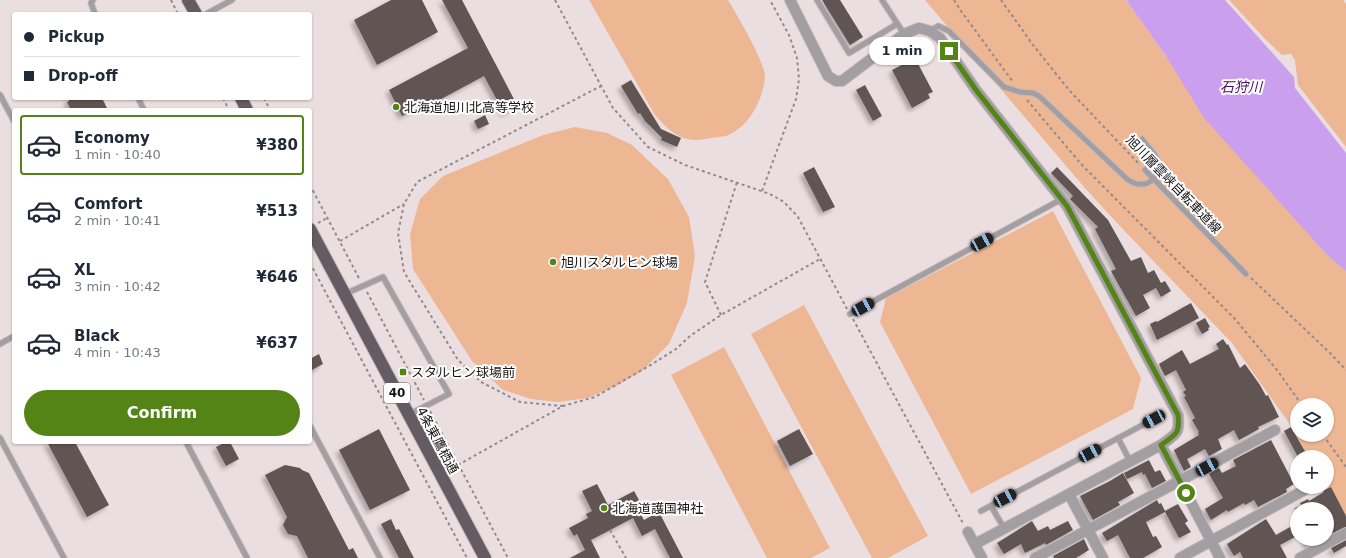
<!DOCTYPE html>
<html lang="en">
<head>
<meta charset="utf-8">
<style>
	body { margin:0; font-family:"DejaVu Sans","Noto Sans JP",sans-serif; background:#f2f2f3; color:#1f2937; height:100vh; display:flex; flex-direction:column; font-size:15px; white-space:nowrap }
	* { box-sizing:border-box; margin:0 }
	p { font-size:13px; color:#747a83 }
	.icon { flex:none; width:22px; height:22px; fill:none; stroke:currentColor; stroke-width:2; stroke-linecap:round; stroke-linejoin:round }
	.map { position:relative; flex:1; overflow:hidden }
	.sheet { position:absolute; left:12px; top:108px; width:300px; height:336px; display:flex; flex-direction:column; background:#fff; border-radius:4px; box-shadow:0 1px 3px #0004 }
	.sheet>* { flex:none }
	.hud { position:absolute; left:12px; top:12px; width:300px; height:88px; border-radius:4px; box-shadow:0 1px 3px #0004; display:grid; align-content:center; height:88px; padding:0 12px; background:#fff }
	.buttons { position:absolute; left:1290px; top:398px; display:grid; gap:8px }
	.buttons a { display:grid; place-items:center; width:44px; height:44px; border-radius:50%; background:#fff; box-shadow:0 1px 3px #0004; font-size:20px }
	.end { position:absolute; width:18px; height:18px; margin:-9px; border:5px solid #548416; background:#fff; box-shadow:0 0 0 2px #fff }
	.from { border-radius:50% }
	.bubble { position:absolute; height:28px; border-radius:14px; background:#fff; box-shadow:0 1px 3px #0004; font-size:13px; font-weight:700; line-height:28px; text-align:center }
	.car { position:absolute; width:12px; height:24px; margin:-12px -6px; border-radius:5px; box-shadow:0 0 3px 1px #0007; background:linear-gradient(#222 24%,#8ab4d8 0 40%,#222 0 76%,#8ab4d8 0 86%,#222 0) }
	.hud b { display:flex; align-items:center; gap:14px; height:38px; font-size:15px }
	.hud b+b { border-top:1px solid #e0e1e3 }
	.hud i { width:10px; height:10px; background:#1f2937 }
	ul { padding:7px 0 0; list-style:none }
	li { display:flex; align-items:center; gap:12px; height:60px; margin:0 8px 6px; padding:0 4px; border:2px solid transparent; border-radius:4px }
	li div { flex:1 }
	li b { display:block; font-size:15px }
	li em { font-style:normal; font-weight:700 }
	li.active { border-color:#548416 }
	li>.icon { width:36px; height:36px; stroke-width:1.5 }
	.button { display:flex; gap:8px; margin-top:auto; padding:8px 12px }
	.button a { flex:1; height:46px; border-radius:24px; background:#548416; color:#fff; font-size:16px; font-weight:700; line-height:46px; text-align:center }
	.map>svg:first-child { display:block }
	.green { fill:#eeb794; fill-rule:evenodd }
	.water { fill:#ca9fed }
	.building { fill:#605553; filter:url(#shadow) }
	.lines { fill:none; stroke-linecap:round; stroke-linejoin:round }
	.service-casing { stroke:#c5babc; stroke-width:7 }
	.minor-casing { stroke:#c5babc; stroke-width:12 }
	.trunk-casing { stroke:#c5babc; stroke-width:14 }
	.path { stroke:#938a8c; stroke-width:2; stroke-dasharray:3 3; stroke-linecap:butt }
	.service { stroke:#a29ea1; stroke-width:5 }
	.minor { stroke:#a29ea1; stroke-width:10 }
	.trunk { stroke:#645c62; stroke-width:12 }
	.route { stroke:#548416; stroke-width:5 }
	.poi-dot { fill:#548416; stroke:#fff; stroke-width:1.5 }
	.labels { text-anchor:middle; stroke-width:4; stroke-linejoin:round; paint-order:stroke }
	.shield { fill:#fff; stroke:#5d5a5b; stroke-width:1 }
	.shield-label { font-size:12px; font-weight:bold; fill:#181415 }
	.poi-label { font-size:13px; fill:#181415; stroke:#fff; text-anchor:start }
	.street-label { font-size:13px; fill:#181415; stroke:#fff }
	.water-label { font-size:14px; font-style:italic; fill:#470b68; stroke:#fff }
</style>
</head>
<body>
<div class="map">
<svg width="1346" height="558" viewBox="0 0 1346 558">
	<defs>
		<filter id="shadow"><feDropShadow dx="-3.5" dy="3.5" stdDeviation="2" flood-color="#0004"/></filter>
	</defs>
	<rect width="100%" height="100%" fill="#ebdee1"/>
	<g class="green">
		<path d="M589,0H728C737,15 765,62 765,77C763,100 749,127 726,136C722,137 716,137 711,138C702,140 692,141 684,138C672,134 663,124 655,115Z"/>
		<path d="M925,0H1126L1166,56L1328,256L1346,271V533L1323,487H1327V457H1308L1294,430L1232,343L1117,223L1084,187ZM1297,405H1327V435H1297Z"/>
		<path d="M1229,0H1343L1346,4V147L1298,85L1295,60L1291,54L1282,55L1267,41Z"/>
		<path d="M575,127L607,133L632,145L668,179L689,217L695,256L687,303L669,344L642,371L616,386L588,398L558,402L531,399L503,390L472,361L413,269L410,234L420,199L443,176L543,135Z"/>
		<path d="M1053,211L1141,378L1133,409L971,494L880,322L886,298Z"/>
		<path d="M804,305L928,536L888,558H872L751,334Z"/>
		<path d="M724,347L830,548L811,558H767L671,375Z"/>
	</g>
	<path class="water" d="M1126,0H1225L1294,77L1295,88L1346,153V271L1328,256L1204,118L1166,56Z"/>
	<g class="building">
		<path d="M391,0H422L438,32L377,65L354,20Z"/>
		<path d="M442,0H462L515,101L512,103L515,107L504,113L484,76L430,105L429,102L402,116L389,90L468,48Z"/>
		<path d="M822,0H840L863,37L850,45Z"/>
		<path d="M915,58L933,92L928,94L930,98L912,108L892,70Z"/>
		<path d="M631,80L661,129L681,138L677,147L661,140L662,138L645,121L640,113L638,114L621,86Z"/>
		<path d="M865,85L882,116L873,121L856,90Z"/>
		<path d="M68,98H102L108,110H71L67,102L69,101Z"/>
		<path d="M485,115L489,124L478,129L474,121Z"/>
		<path d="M814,167L835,207L823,212L803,173Z"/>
		<path d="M1057,167L1108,220L1131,261L1141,257L1148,273L1154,270L1161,283L1165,281L1171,291L1161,297L1156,288L1143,295L1150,308L1136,316L1111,271L1116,269L1095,229L1098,227L1070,199L1073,196L1051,173Z"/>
		<path d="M1191,303L1199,318L1157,340L1150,324L1156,321L1157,322Z"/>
		<path d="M1205,318L1210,327L1208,328L1209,330L1202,334L1196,323Z"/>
		<path d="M1223,339L1227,345L1228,344L1240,368L1245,364L1260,385L1266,396L1268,395L1279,417L1258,427L1259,429L1239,440L1234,430L1218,439L1222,449L1209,456L1205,449L1187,459L1191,467L1184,471L1174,450L1199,435L1198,433L1199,432L1192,420L1195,418L1184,397L1186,396L1183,392L1186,390L1176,370L1165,376L1159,364L1182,350L1190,364L1219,349L1216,344Z"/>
		<path d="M319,354L323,364L310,371V359Z"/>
		<path d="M1291,427L1306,453L1298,457L1284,431Z"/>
		<path d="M379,429L410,490L370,510L339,450Z"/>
		<path d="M799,429L813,454L790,466L777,441Z"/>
		<path d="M1271,440L1294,484L1286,489L1287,492L1258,507L1254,500L1245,505L1244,503L1228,512L1227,510L1211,520L1205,509L1223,498L1209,474L1219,468L1222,473L1236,466L1233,460Z"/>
		<path d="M47,442H75L109,505L87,517Z"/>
		<path d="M226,442H230L239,459L226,466L216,447Z"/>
		<path d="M1149,460L1155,472L1160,470L1166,481L1152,488L1145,474L1143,475L1142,472L1127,479L1124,473Z"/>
		<path d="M285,465L300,468L302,470L309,473L349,550L353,548L358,558H308L297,536L288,534L283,525L287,517L265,475Z"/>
		<path d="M1123,473L1134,493L1118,502L1120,505L1093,520L1080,496L1110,481Z"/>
		<path d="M597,484L608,505L634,491L639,500L634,503L644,520L659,512L683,558H670L655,529L642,536L633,518L591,540L600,558H570L585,550L577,534L574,536L569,528L588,518L586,514L592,511L582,491Z"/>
		<path d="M1331,487L1346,516V527L1327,536V509H1294L1301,505L1300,503L1308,499L1309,501L1324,492L1323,491Z"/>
		<path d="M1157,500L1159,504L1161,503L1165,511L1178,504L1188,521L1185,523L1191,532L1179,538L1165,512L1146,522L1153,537L1156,536L1162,547L1143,558H1130L1118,535L1107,541L1102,533Z"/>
		<path d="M391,519L396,530L399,529L414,558H399L381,524Z"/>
		<path d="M1266,519L1276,535L1297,523V536L1280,545L1287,558H1243L1240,552L1234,556L1227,544Z"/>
		<path d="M1032,521L1038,531L1048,526L1050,530L1068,521L1073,530L1046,545L1045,543L1025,553L1021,544L1004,554L997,543Z"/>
		<path d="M1084,539L1089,550L1076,558H1054L1053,556Z"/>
		<path d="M1304,539H1321L1308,546Z"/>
		<path d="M1346,540V546L1334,553L1331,548Z"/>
	</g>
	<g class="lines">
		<g class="service-casing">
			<g id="service">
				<path d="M93,0L91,3L95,14"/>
				<path d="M817,0L849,53L897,24"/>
				<path d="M882,0L904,34"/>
				<path d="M206,14L232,0"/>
				<path d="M930,31L938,26L949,31L1004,87L1020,92L1033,93L1039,96L1127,179C1131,182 1134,184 1139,184C1150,186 1162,173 1159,162C1156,154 1147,146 1142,139"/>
				<path d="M0,95L14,121"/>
				<path d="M138,98L144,110"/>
				<path d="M1145,170L1246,274"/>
				<path d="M345,294L383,277L449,394L410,414"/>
				<path d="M850,314L1062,199"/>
				<path d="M0,344L14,336"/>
				<path d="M310,426L380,558"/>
				<path d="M0,438L64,558"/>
				<path d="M1118,438L1130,461"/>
				<path d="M186,442L247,558"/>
				<path d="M991,506L1004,528"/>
				<path d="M981,511L1154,419"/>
			</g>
		</g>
		<g class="minor-casing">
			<g id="minor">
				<path d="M790,0L828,76L836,81H842L904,34L919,28L930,31L940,38L976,90L1067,206L1178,415C1180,434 1176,434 1161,445L975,544"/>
				<path d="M1161,445L1220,558"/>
				<path d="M1069,494L1103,558"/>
				<path d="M968,532L982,558"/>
				<path d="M1035,558L1275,430"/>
				<path d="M1180,558L1310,487"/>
				<path d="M1300,558L1346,533"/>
			</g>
		</g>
		<g class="trunk-casing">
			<g id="trunk">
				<path d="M188,0L196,14"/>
				<path d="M241,98L247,110"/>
				<path d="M310,229L485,558"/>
			</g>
		</g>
		<g class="path">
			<path d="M171,0L178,14"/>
			<path d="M555,0L613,108L648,147L685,165L770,194L784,202L798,217L847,309"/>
			<path d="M954,0L961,11L1013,82"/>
			<path d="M1001,0L1033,45L1069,90L1140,165"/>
			<path d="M223,98L229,110"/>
			<path d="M264,98L270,110"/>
			<path d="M1027,100L1082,165L1235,319L1277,370L1302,405"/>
			<path d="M310,185L360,280"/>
			<path d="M762,191L796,99L799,79L797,58L789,35L770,0"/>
			<path d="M318,223L327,218"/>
			<path d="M340,241L404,204"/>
			<path d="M310,263L467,558"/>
			<path d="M1251,278L1331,354L1346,370"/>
			<path d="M367,292L424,400"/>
			<path d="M721,315L705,282L737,182"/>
			<path d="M853,319L964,525"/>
			<path d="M563,406L520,402L481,382L458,360L404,272L398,233L404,204L417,182L601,86"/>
			<path d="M430,411L508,558"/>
			<path d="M1323,435L1346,467"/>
			<path d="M458,465L563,406L595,397L649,366L676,349L690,336L721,315L820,259"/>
			<path d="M610,530L626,558"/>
		</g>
		<use href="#service" class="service"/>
		<use href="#minor" class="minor"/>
		<use href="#trunk" class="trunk"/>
	</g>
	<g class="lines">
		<path class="route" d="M949,51L976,90L1067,206L1178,415C1180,434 1176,434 1161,445L1186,493"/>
	</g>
	<g class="poi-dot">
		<circle cx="396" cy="107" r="4"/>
		<circle cx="553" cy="262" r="4"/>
		<rect x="399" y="368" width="8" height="8" rx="2"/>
		<circle cx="604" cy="508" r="4"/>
	</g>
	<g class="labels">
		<rect class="shield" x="384" y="383" width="26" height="20" rx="3"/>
		<g class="shield-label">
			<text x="397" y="397">40</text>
		</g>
		<g class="poi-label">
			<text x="404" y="112">北海道旭川北高等学校</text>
			<text x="561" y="267">旭川スタルヒン球場</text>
			<text x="411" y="377">スタルヒン球場前</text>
			<text x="612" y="513">北海道護国神社</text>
		</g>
		<g class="street-label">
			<text transform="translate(1174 184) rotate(46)" y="5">旭川層雲峡自転車道線</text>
			<text transform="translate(438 440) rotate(62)" y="5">4条東鷹栖通</text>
		</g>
		<g class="water-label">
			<text x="1241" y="92">石狩川</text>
		</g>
	</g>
</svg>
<div class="buttons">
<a><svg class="icon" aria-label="layers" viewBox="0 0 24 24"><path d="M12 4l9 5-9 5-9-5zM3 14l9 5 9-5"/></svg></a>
<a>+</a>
<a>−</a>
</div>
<i class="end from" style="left:1186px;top:493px"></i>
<i class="end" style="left:949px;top:51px"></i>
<div class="bubble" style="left:869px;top:37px;width:66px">1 min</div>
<i class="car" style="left:982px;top:242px;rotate:62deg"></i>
<i class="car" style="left:863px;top:307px;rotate:61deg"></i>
<i class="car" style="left:1154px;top:419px;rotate:242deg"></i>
<i class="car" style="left:1090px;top:453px;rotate:62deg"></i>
<i class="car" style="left:1207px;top:467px;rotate:62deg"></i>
<i class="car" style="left:1005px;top:498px;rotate:62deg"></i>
<div class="hud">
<b><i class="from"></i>Pickup</b>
<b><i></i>Drop-off</b>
</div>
<section class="sheet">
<ul>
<li class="active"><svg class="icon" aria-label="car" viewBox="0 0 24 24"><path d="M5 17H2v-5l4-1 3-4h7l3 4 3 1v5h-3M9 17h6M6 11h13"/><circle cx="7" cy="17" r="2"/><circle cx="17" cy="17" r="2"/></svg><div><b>Economy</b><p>1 min · 10:40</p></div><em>¥380</em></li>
<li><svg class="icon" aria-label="car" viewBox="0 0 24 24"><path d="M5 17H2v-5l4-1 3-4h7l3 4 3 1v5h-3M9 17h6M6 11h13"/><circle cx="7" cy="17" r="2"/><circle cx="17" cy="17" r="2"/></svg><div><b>Comfort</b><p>2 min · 10:41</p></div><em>¥513</em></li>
<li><svg class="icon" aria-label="car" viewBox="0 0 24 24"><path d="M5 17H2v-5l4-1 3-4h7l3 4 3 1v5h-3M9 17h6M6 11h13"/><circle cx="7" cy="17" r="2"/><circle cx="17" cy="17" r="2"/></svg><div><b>XL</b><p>3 min · 10:42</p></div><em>¥646</em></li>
<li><svg class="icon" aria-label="car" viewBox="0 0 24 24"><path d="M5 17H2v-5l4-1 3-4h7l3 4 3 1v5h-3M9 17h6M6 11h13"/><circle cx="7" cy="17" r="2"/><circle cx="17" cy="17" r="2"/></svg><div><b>Black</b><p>4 min · 10:43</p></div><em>¥637</em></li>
</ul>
<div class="button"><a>Confirm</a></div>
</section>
</div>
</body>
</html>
